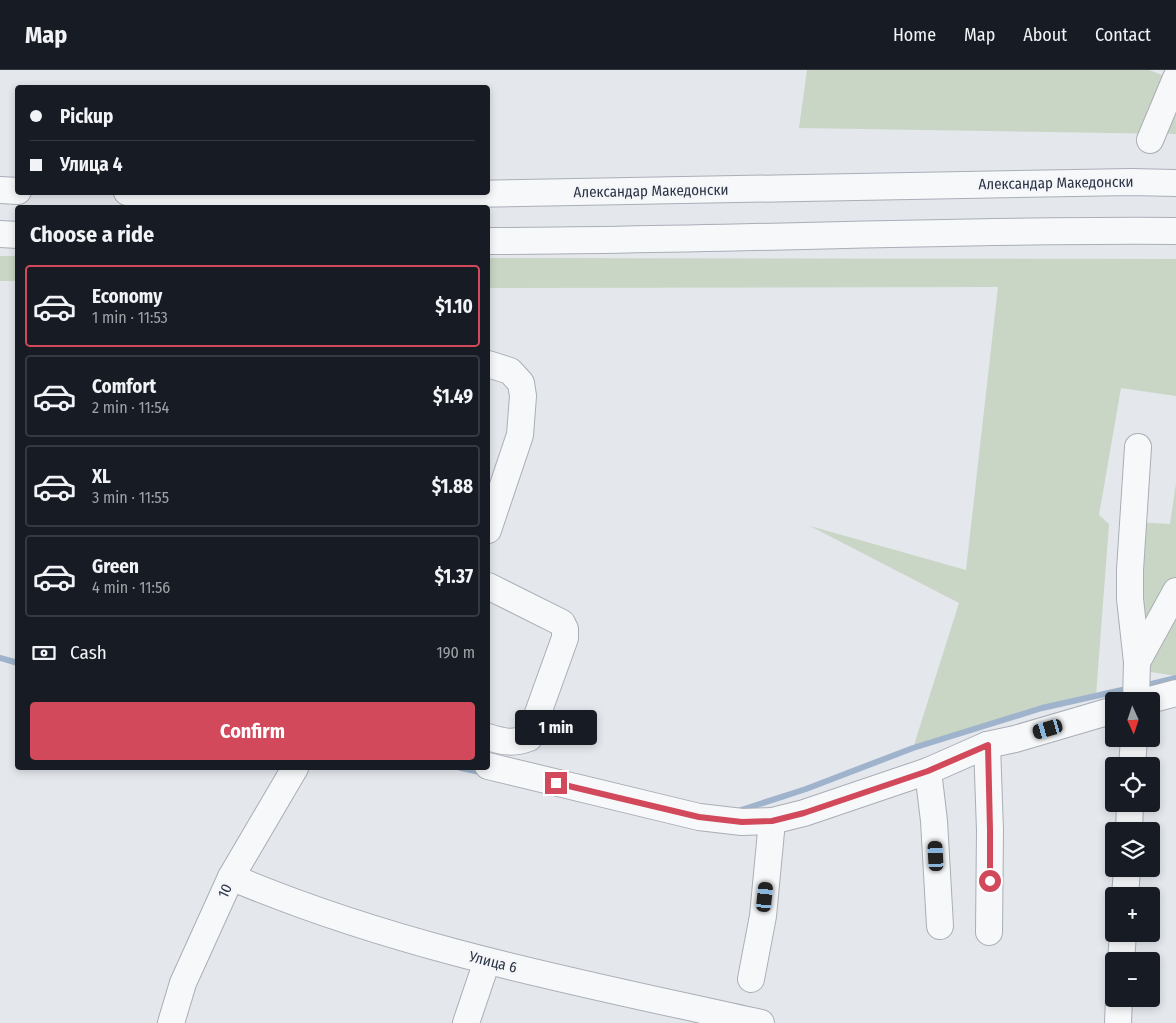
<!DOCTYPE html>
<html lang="en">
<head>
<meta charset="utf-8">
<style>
	body { margin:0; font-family:"Fira Sans Condensed",sans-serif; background:#20242c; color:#f1f3f6; height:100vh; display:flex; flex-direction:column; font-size:19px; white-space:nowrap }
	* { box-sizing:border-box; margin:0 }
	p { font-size:16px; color:#9ea1a6 }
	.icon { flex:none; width:28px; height:28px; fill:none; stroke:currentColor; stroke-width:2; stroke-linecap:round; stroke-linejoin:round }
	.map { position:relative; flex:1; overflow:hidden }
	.side { position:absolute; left:15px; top:135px; width:475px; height:565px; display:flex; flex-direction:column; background:#171b24; border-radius:5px; box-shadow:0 2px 8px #0003 }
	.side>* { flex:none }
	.guide { position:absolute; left:15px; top:15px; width:475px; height:110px; border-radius:5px; box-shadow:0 2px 8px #0003; display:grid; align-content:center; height:110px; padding:0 15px; background:#171b24 }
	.needle { width:32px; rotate:177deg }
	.buttons { position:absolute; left:1105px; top:622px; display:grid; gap:10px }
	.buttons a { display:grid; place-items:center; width:55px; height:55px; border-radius:5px; background:#171b24; box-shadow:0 2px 8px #0003; font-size:25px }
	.end { position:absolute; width:22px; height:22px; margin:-11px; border:6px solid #d1495b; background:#fff; box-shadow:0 0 0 2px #fff }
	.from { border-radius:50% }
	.bubble { position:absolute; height:35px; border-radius:5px; background:#171b24; box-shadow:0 2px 8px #0003; font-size:16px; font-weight:700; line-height:35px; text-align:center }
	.car { position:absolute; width:15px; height:30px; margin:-15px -8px; border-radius:6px; box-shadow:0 0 4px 1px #0007; background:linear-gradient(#222 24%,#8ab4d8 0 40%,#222 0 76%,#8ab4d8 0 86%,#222 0) }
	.guide b { display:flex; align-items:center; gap:18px; height:48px; font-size:19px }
	.guide b+b { border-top:1px solid #363941 }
	.guide i { width:12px; height:12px; background:#f1f3f6 }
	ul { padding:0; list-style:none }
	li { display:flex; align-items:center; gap:15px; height:82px; margin:0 10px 8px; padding:0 5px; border:2px solid #363941; border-radius:5px }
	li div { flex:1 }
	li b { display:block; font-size:19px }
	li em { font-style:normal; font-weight:700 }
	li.current { border-color:#d1495b }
	li>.icon { width:45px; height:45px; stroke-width:1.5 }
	h2 { padding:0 15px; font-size:22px; line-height:60px }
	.pay { display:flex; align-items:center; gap:12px; height:55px; padding:0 15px; font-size:19px }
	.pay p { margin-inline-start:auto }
	.cta { display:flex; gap:10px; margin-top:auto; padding:10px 15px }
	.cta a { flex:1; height:58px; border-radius:5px; background:#d1495b; color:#fff; font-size:20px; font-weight:700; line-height:58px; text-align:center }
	header { display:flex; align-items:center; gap:30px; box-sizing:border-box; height:70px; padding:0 25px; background:#171b24; border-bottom:1px solid #363941 }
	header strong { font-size:24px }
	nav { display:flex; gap:28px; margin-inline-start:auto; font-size:18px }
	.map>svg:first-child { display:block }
	.grass { fill:#c9d6c5 }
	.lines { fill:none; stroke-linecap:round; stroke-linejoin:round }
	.stream { stroke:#9fb4cc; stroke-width:6 }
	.minor-casing { stroke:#a9aeb7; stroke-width:28 }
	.minor { stroke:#f7f8fa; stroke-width:26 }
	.route { stroke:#d1495b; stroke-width:6 }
	.labels { text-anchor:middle; stroke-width:4.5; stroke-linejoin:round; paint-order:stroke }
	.street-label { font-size:15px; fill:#2b3445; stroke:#f4f6f9 }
</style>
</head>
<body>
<header>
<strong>Map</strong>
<nav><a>Home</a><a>Map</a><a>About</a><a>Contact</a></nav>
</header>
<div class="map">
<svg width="1176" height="953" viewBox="0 0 1176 953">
	<rect width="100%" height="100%" fill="#e4e7ec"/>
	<g class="grass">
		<path d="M807,0H1149L1175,10L1176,64L799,58Z"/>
		<rect x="0" y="186" width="17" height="25"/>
		<path d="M488,188L1176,189V326L1121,318L1099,445L1109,454L1096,626L1042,638L913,678L959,533L810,456L966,500L998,217L488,218Z"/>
		<path d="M1176,413V606L1145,601L1135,452L1170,454Z"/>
	</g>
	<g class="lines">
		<g class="stream">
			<path d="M0,588L18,593"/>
			<path d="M1143,616L1176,608"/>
			<path d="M461,698L485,703"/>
			<path d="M738,741L806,719L913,678L1042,638L1131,618"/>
		</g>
		<g class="minor-casing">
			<g id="minor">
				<path d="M1150,70L1176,8"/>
				<path d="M0,120L18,121"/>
				<path d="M127,122L355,126L1131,112L1176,113"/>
				<path d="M0,164L18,165"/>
				<path d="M488,171C717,171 946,159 1176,161"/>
				<path d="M488,294L510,301L521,313L523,326L520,365L488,460"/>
				<path d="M488,516L562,553L565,559V568L529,668C513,674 504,672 488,667"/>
				<path d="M1137,592L1176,521"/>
				<path d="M1136,631L1137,592L1130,529V500L1138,377"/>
				<path d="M1146,631L1176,623"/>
				<path d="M987,675L990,760L989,862"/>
				<path d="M488,696L699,747L742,752L772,751L804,743L928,701L987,675L1015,669L1114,640"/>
				<path d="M1132,696L1134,669"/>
				<path d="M928,701L934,751L940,856"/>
				<path d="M1129,761L1130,734"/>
				<path d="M231,807C400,879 582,913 761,953"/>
				<path d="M1125,826L1127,799"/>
				<path d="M1121,891L1123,864"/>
				<path d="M751,909L763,846L772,751"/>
				<path d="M171,953L183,913L231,807L295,698"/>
				<path d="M466,953L487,891"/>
				<path d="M1118,953L1119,929"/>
			</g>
		</g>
		<use href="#minor" class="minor"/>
	</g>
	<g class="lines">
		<path class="route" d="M556,713L699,747L742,752L772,751L804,743L928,701L988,675L990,760V811"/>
	</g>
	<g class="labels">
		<g class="street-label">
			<text transform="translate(1056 113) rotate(-1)" y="5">Александар Македонски</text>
			<text transform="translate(651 121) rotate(-1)" y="5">Александар Македонски</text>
			<text transform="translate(225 821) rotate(-65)" y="5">10</text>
			<text transform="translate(493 892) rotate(14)" y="5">Улица 6</text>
		</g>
	</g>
</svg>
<div class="buttons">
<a><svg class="needle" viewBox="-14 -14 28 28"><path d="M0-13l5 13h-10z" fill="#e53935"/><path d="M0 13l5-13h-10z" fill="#9ea1a6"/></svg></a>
<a><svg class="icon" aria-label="locate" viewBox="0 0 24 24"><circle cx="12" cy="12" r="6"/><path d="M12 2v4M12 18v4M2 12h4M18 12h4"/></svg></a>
<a><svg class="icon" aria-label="layers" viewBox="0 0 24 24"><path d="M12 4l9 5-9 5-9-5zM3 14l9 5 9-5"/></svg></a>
<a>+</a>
<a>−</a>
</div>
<i class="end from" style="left:990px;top:811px"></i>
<i class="end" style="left:556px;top:713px"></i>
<div class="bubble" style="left:515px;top:640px;width:82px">1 min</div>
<i class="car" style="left:1048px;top:659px;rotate:254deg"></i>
<i class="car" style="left:936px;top:786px;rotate:357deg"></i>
<i class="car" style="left:765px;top:827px;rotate:6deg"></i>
<div class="guide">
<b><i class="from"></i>Pickup</b>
<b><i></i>Улица 4</b>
</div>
<section class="side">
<h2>Choose a ride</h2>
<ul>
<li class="current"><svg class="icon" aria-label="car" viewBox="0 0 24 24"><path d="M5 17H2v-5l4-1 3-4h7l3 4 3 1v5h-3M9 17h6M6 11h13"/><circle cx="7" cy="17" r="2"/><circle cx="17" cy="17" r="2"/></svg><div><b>Economy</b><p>1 min · 11:53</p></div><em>$1.10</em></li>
<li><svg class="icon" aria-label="car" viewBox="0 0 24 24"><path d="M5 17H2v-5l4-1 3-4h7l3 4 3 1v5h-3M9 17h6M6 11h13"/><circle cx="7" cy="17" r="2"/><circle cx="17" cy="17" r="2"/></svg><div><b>Comfort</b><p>2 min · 11:54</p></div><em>$1.49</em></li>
<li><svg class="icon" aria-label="car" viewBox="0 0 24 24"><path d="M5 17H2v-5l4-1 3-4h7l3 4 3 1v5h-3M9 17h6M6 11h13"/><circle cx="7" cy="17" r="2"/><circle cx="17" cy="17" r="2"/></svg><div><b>XL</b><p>3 min · 11:55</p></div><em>$1.88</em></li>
<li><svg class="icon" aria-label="car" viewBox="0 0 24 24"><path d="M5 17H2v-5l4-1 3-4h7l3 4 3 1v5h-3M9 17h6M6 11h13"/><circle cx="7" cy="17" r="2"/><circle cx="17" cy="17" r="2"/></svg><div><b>Green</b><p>4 min · 11:56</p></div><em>$1.37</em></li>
</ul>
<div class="pay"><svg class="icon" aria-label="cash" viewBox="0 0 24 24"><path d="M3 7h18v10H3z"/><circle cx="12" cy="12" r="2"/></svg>Cash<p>190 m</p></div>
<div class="cta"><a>Confirm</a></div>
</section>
</div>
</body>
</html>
